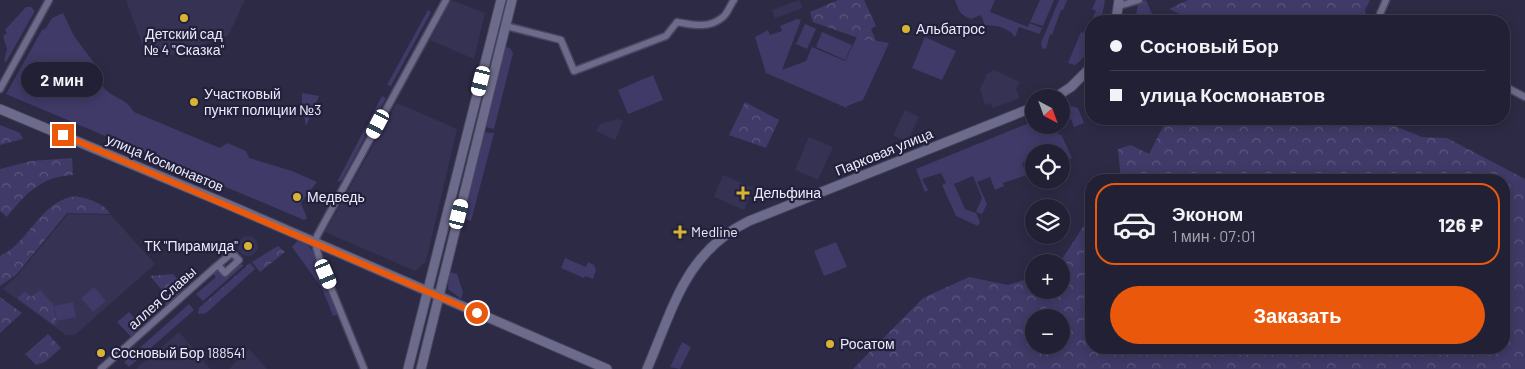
<!DOCTYPE html>
<html lang="ru">
<head>
<meta charset="utf-8">
<style>
	body { margin:0; font-family:Barlow,sans-serif; background:#2e2d40; color:#f1f3f6; height:100vh; display:flex; flex-direction:column; font-size:19px; white-space:nowrap }
	* { box-sizing:border-box; margin:0 }
	p { font-size:16px; color:#a2a3ac }
	.icon { flex:none; width:28px; height:28px; fill:none; stroke:currentColor; stroke-width:2; stroke-linecap:round; stroke-linejoin:round }
	.map { position:relative; flex:1; overflow:hidden }
	.drawer { position:absolute; left:1085px; top:174px; width:425px; height:180px; display:flex; flex-direction:column; background:#222034; border-radius:20px; box-shadow:0 2px 12px #0003,0 0 0 1px #3f3e4f }
	.drawer>* { flex:none }
	.top-card { position:absolute; left:1085px; top:15px; width:425px; height:110px; border-radius:20px; box-shadow:0 2px 12px #0003,0 0 0 1px #3f3e4f; display:grid; align-content:center; height:110px; padding:0 25px; background:#222034 }
	.needle { width:32px; rotate:139deg }
	.controls { position:absolute; left:1025px; top:89px; display:grid; gap:10px }
	.controls a { display:grid; place-items:center; width:45px; height:45px; border-radius:50%; background:#222034; box-shadow:0 2px 12px #0003,0 0 0 1px #3f3e4f; font-size:25px }
	.end { position:absolute; width:22px; height:22px; margin:-11px; border:6px solid #ea580c; background:#fff; box-shadow:0 0 0 2px #fff }
	.from { border-radius:50% }
	.bubble { position:absolute; height:35px; border-radius:18px; background:#222034; box-shadow:0 2px 12px #0003,0 0 0 1px #3f3e4f; font-size:16px; font-weight:700; line-height:35px; text-align:center }
	.car { position:absolute; width:15px; height:30px; margin:-15px -8px; border-radius:6px; box-shadow:0 0 4px 1px #0007; background:linear-gradient(#fff 24%,#345 0 40%,#fff 0 76%,#345 0 86%,#fff 0) }
	.top-card b { display:flex; align-items:center; gap:18px; height:48px; font-size:19px }
	.top-card b+b { border-top:1px solid #3f3e4f }
	.top-card i { width:12px; height:12px; background:#f1f3f6 }
	ul { padding:9px 0 0; list-style:none }
	li { display:flex; align-items:center; gap:15px; height:82px; margin:0 10px 8px; padding:0 15px; border:2px solid transparent; border-radius:20px }
	li div { flex:1 }
	li b { display:block; font-size:19px }
	li em { font-style:normal; font-weight:700 }
	li.active { border-color:#ea580c }
	li>.icon { width:45px; height:45px; stroke-width:1.5 }
	.cta { display:flex; gap:10px; margin-top:auto; padding:10px 25px }
	.cta a { flex:1; height:58px; border-radius:30px; background:#ea580c; color:#fff; font-size:20px; font-weight:700; line-height:58px; text-align:center }
	.map>svg:first-child { display:block }
	.built { fill:#363254 }
	.green { fill:#3f3a67 }
	.forest { fill:url(#forest-crowns); fill-rule:evenodd }
	.lines { fill:none; stroke-linecap:round; stroke-linejoin:round }
	.street-casing { stroke:#49465d; stroke-width:9 }
	.secondary-casing { stroke:#49465d; stroke-width:11 }
	.street { stroke:#6d6b8b; stroke-width:6 }
	.secondary { stroke:#6d6b8b; stroke-width:9 }
	.route { stroke:#ea580c; stroke-width:6 }
	.poi-dot { fill:#d8b434; stroke:#23203b; stroke-width:2 }
	.labels { text-anchor:middle; stroke-width:4.5; stroke-linejoin:round; paint-order:stroke }
	.poi-label { font-size:14px; fill:#ecebfd; stroke:#23203b; text-anchor:start }
	.street-label { font-size:14px; fill:#ecebfd; stroke:#23203b }
</style>
</head>
<body>
<div class="map">
<svg width="1525" height="369" viewBox="0 0 1525 369">
	<defs>
		<pattern id="forest-crowns" width="20" height="18" patternUnits="userSpaceOnUse" patternTransform="scale(1.25)"><rect width="20" height="18" fill="#3f3a67"/><path d="M2 6a3 3 0 1 1 6 0M12 15a3 3 0 1 1 6 0" fill="none" stroke="#5b577e"/></pattern>
	</defs>
	<rect width="100%" height="100%" fill="#2d2a46"/>
	<g class="built">
		<path d="M126,0H245L228,36L172,55L144,49Z"/>
		<path d="M451,0L485,13L474,59L430,40Z"/>
		<path d="M799,0L803,8L775,18L772,10Z"/>
		<path d="M994,70L1020,82L1016,89L1020,98L993,108L990,103L985,105L980,89L987,74Z"/>
		<path d="M397,103L457,129L426,261L415,271L325,232Z"/>
		<path d="M905,110L919,117L907,142L893,135Z"/>
		<path d="M618,119L623,121L615,140L596,131L600,124Z"/>
		<path d="M809,137L833,147L818,180L795,170Z"/>
		<path d="M723,175L753,188L744,210L714,197Z"/>
		<path d="M68,214L111,215L155,264L75,335H66L3,289L17,276Z"/>
		<circle cx="248" cy="246" r="10"/>
		<path d="M179,332L210,369H136Z"/>
		<path d="M249,349L267,369H229Z"/>
	</g>
	<g class="green">
		<path d="M955,0H995L990,12L1028,27L1029,23L1042,28L1040,34L1019,27L1015,37C1007,26 996,26 985,25L981,15L971,19C959,14 959,11 955,0Z"/>
		<path d="M1040,0H1054L1043,26L1030,22Z"/>
		<path d="M1059,0H1067L1063,10H1061L1052,35L1050,34L1046,49L1042,48L1041,43Z"/>
		<path d="M1096,0H1105L1101,21H1091C1091,39 1091,54 1075,65L1068,63L1081,32L1086,33L1096,11L1092,9Z"/>
		<path d="M1146,0L1153,16L1151,21H1135L1138,3Z"/>
		<path d="M26,7H31L35,11L6,62L4,61L7,49L3,36L7,33L5,30Z"/>
		<path d="M428,10L431,12L391,86L387,85Z"/>
		<path d="M63,13L74,36L100,71L97,77C108,101 124,94 134,112L220,148L227,143L246,151L249,158L292,171L317,182L301,203L307,218L304,220L6,94L42,30L46,28L52,18Z"/>
		<path d="M797,19L801,20L782,70L806,61L812,47L845,61L857,37L889,43L863,100L847,106V108L766,73L755,37L768,30L770,35L782,31L780,26Z"/>
		<path d="M805,24L816,29L807,49L796,44Z"/>
		<path d="M822,32L852,45L845,60L816,47Z"/>
		<path d="M925,37L956,51L942,80L912,68Z"/>
		<path d="M505,47L510,48L513,53L494,129L486,127Z"/>
		<path d="M653,75L663,100L628,114L618,90Z"/>
		<path d="M302,93L319,96L306,126L302,104Z"/>
		<path d="M382,96L386,98L342,180L337,182Z"/>
		<path d="M1068,105L1078,108L1084,123L1074,127L1071,119L1061,123V108Z"/>
		<path d="M1034,121V125H1060L1055,128L1059,135L1061,134L1072,158L1063,162L1061,152H1034V158L1022,163L1027,175L1003,183L1004,186L995,190L990,177L977,182L987,204L982,214L976,212L982,198L973,176L954,184L965,209L976,213L980,222L978,226L956,216L942,185L946,183L941,173L922,179L928,190L925,192L916,169Z"/>
		<path d="M484,132L494,133L471,221L465,219L466,205Z"/>
		<path d="M300,238C322,254 330,289 340,313L333,316L322,288L292,247Z"/>
		<path d="M836,242L847,267L824,276L814,251Z"/>
		<path d="M565,258L586,267L588,262L594,265L596,270L593,279L585,276L584,278L561,268Z"/>
		<path d="M237,263L244,265L203,301L196,294L216,277L212,272L218,266L225,274Z"/>
		<path d="M449,272L457,274L463,292L461,299L448,289Z"/>
		<path d="M94,287L106,301L93,312L81,298Z"/>
		<path d="M73,302L76,317L57,321L54,306Z"/>
		<path d="M189,304L194,310L129,367L124,362Z"/>
		<path d="M129,312L143,328L132,338L117,322Z"/>
		<path d="M682,342L691,347L680,369L670,367Z"/>
	</g>
	<g class="forest">
		<path d="M838,0H864L876,26L871,29L876,41L864,40L813,22L810,12Z"/>
		<path d="M1188,0H1370L1365,10L1368,21H1194L1169,9Z"/>
		<path d="M745,102L779,120L766,148L729,135Z"/>
		<path d="M1167,119H1378L1422,137L1447,138L1525,179V369H853L923,298L969,277L1008,285L1034,277V290H1061L1060,262L1085,224L1091,222V348H1504V180H1121L1118,149L1131,145L1149,154ZM1034,318H1061V345H1034Z"/>
		<path d="M0,125L20,133L23,139L0,145Z"/>
		<path d="M72,158L73,175C42,176 25,194 7,217L0,211V169L31,161Z"/>
		<path d="M75,196C86,198 105,203 110,214L67,213L16,275L0,286V256C30,242 39,202 75,196Z"/>
		<path d="M278,246L285,252L260,272L252,262Z"/>
		<path d="M250,263L255,269L206,313L198,314L199,308Z"/>
		<path d="M173,274L186,289L165,307L167,296L150,276Z"/>
		<path d="M40,290L53,304L57,323L54,325L17,298L25,291L31,297Z"/>
		<path d="M0,297L22,313L0,333Z"/>
		<path d="M48,334L61,348L45,362L36,365L25,354Z"/>
	</g>
	<g class="lines">
		<g class="street-casing">
			<g id="street">
				<path d="M1119,6L1139,0"/>
				<path d="M1384,21L1380,14L1386,0"/>
				<path d="M506,26L561,40L574,71L666,36L677,22C693,25 709,29 723,17C728,13 730,5 734,0"/>
				<path d="M1504,86L1525,97"/>
				<path d="M0,89L49,0"/>
				<path d="M101,369L213,269L232,253L239,260L225,273L218,265"/>
				<path d="M364,369L320,261L315,243L317,236L446,0"/>
			</g>
		</g>
		<g class="secondary-casing">
			<g id="secondary">
				<path d="M1116,21L1119,0"/>
				<path d="M1054,98L1071,87L1091,67"/>
				<path d="M0,109L229,205L607,369"/>
				<path d="M408,369L501,0"/>
				<path d="M421,369L512,0"/>
				<path d="M647,369C673,309 685,252 749,221L1034,107"/>
			</g>
		</g>
		<use href="#street" class="street"/>
		<use href="#secondary" class="secondary"/>
	</g>
	<g class="lines">
		<path class="route" d="M63,135L477,313"/>
	</g>
	<g class="poi-dot">
		<circle cx="184" cy="18" r="5"/>
		<circle cx="906" cy="29" r="5"/>
		<circle cx="194" cy="102" r="5"/>
		<path d="M740.5 185.5h5v5h5v5h-5v5h-5v-5h-5v-5h5z"/>
		<circle cx="297" cy="197" r="5"/>
		<path d="M677.5 224.5h5v5h5v5h-5v5h-5v-5h-5v-5h5z"/>
		<circle cx="248" cy="246" r="5"/>
		<circle cx="830" cy="344" r="5"/>
		<circle cx="101" cy="353" r="5"/>
	</g>
	<g class="labels">
		<g class="poi-label">
			<text x="916" y="34">Альбатрос</text>
			<text x="184" y="39" text-anchor="middle">Детский сад<tspan x="184" dy="16">№ 4 "Сказка"</tspan></text>
			<text x="204" y="99">Участковый<tspan x="204" dy="16">пункт полиции №3</tspan></text>
			<text x="754" y="198">Дельфина</text>
			<text x="307" y="202">Медведь</text>
			<text x="691" y="237">Medline</text>
			<text x="238" y="251" text-anchor="end">ТК "Пирамида"</text>
			<text x="840" y="349">Росатом</text>
			<text x="111" y="358">Сосновый Бор 188541</text>
		</g>
		<g class="street-label">
			<text transform="translate(884 152) rotate(-22)" y="5">Парковая улица</text>
			<text transform="translate(165 163) rotate(23)" y="5">улица Космонавтов</text>
			<text transform="translate(162 298) rotate(-42)" y="5">аллея Славы</text>
		</g>
	</g>
</svg>
<div class="controls">
<a><svg class="needle" viewBox="-14 -14 28 28"><path d="M0-13l5 13h-10z" fill="#e53935"/><path d="M0 13l5-13h-10z" fill="#a2a3ac"/></svg></a>
<a><svg class="icon" aria-label="locate" viewBox="0 0 24 24"><circle cx="12" cy="12" r="6"/><path d="M12 2v4M12 18v4M2 12h4M18 12h4"/></svg></a>
<a><svg class="icon" aria-label="layers" viewBox="0 0 24 24"><path d="M12 4l9 5-9 5-9-5zM3 14l9 5 9-5"/></svg></a>
<a>+</a>
<a>−</a>
</div>
<i class="end from" style="left:477px;top:313px"></i>
<i class="end" style="left:63px;top:135px"></i>
<div class="bubble" style="left:21px;top:62px;width:82px">2 мин</div>
<i class="car" style="left:481px;top:81px;rotate:194deg"></i>
<i class="car" style="left:378px;top:124px;rotate:208deg"></i>
<i class="car" style="left:459px;top:214px;rotate:14deg"></i>
<i class="car" style="left:326px;top:274px;rotate:157deg"></i>
<div class="top-card">
<b><i class="from"></i>Сосновый Бор</b>
<b><i></i>улица Космонавтов</b>
</div>
<section class="drawer">
<ul>
<li class="active"><svg class="icon" aria-label="car" viewBox="0 0 24 24"><path d="M5 17H2v-5l4-1 3-4h7l3 4 3 1v5h-3M9 17h6M6 11h13"/><circle cx="7" cy="17" r="2"/><circle cx="17" cy="17" r="2"/></svg><div><b>Эконом</b><p>1 мин · 07:01</p></div><em>126 ₽</em></li>
</ul>
<div class="cta"><a>Заказать</a></div>
</section>
</div>
</body>
</html>
